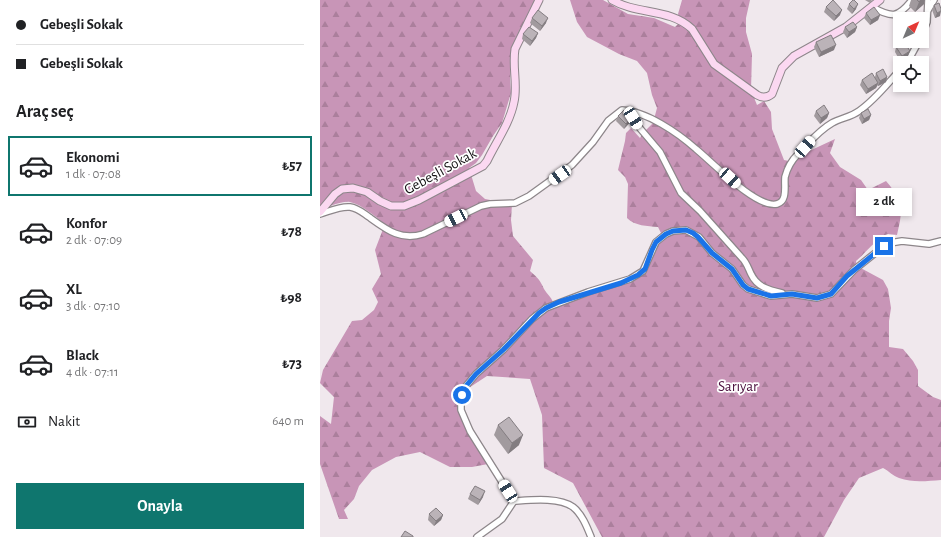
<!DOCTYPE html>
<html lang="tr">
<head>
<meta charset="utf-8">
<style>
	body { margin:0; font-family:"Alegreya Sans",sans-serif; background:#f6f6f6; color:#202124; height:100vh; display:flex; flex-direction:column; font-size:15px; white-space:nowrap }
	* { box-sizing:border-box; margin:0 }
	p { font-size:13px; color:#757577 }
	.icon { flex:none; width:22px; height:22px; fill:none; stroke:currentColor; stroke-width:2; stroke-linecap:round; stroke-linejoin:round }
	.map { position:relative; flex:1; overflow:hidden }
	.details { display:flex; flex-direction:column; background:#fff; width:320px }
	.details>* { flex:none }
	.top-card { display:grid; align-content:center; height:88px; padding:0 16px; background:#fff }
	.needle { width:26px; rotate:44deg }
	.tools { position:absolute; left:573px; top:12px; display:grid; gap:8px }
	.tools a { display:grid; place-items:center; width:36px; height:36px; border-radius:0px; background:#fff; box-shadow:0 2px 6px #0003; font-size:20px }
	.end { position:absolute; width:18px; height:18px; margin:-9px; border:5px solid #1a73e8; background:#fff; box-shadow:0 0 0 2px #fff }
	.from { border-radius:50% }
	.bubble { position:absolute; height:28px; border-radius:0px; background:#fff; box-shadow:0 2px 6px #0003; font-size:13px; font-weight:700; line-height:28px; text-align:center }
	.car { position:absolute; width:12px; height:24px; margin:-12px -6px; border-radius:5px; box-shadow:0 0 3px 1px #0007; background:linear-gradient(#fff 24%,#345 0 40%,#fff 0 76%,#345 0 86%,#fff 0) }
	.top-card b { display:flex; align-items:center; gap:14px; height:38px; font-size:15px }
	.top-card b+b { border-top:1px solid #e0e0e0 }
	.top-card i { width:10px; height:10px; background:#202124 }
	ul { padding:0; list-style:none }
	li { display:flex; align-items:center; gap:12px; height:60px; margin:0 8px 6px; padding:0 8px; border:2px solid transparent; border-radius:0px }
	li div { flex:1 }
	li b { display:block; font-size:15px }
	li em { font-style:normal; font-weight:700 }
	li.on { border-color:#0f766e }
	li>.icon { width:36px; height:36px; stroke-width:1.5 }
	h2 { padding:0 16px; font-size:18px; line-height:48px }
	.pay { display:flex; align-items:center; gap:10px; height:44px; padding:0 16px; font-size:15px }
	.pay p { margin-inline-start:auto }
	.cta { display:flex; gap:8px; margin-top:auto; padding:8px 16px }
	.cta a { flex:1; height:46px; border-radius:0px; background:#0f766e; color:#fff; font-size:16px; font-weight:700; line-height:46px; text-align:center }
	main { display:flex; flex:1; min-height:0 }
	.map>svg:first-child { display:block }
	.forest { fill:url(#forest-firs) }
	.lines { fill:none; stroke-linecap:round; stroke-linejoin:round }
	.street-casing { stroke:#8d868a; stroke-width:8 }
	.secondary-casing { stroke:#8d868a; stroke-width:9 }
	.street { stroke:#fff; stroke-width:5.5 }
	.secondary { stroke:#fbd8f1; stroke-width:7 }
	.wall { fill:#a19a9e }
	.shaded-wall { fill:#837d81 }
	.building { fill:#bbb3b8; stroke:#837d81 }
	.route { stroke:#1a73e8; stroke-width:5 }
	.labels { text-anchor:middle; stroke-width:3.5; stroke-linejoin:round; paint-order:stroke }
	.street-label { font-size:15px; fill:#141213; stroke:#fff }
	.park-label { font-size:15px; fill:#4c103e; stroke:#fff }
</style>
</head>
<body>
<main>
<section class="details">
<div class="top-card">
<b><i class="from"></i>Gebeşli Sokak</b>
<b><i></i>Gebeşli Sokak</b>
</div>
<h2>Araç seç</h2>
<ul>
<li class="on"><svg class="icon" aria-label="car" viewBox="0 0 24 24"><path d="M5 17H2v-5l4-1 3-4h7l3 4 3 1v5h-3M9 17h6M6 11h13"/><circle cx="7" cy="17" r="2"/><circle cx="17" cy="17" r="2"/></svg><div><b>Ekonomi</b><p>1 dk · 07:08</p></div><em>₺57</em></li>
<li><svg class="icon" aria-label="car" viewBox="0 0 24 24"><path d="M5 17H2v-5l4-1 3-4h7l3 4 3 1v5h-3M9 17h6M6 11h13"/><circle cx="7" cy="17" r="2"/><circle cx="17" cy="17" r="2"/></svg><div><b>Konfor</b><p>2 dk · 07:09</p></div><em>₺78</em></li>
<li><svg class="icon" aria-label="car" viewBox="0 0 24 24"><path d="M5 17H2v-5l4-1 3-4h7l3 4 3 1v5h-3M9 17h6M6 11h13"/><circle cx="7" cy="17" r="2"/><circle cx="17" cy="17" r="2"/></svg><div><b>XL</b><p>3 dk · 07:10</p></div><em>₺98</em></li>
<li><svg class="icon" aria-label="car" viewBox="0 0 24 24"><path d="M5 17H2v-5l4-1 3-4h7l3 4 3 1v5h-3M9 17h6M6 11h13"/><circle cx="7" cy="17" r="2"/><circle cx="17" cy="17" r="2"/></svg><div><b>Black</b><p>4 dk · 07:11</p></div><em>₺73</em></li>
</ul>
<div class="pay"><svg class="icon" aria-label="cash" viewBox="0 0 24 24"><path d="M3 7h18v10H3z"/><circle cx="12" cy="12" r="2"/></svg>Nakit<p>640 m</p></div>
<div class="cta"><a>Onayla</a></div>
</section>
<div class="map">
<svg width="621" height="537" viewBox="0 0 621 537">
	<defs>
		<pattern id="forest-firs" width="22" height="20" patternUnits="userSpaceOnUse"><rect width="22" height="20" fill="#c895b7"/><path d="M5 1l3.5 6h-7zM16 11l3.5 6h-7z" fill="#ab7f9c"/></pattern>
	</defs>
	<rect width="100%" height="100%" fill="#f0e8ed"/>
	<path class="forest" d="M0,0H217L202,26L192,48L190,78L191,93L182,123L173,136L162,155L156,163L149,168L156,191L165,199L192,204L191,220L193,236L213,260L210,271C218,278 220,280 224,289C227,294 231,297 233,302L310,278C315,274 321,270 324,264C332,251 327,245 341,233L338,227C327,226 315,226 307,218L308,184L305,177L298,170L305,141L306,133L311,128L320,138L323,133L333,123L337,108L332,95L327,73L317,61L299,54L267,37L257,22L250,0H283L308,14L334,18L355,27L361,21L358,14L362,0H430L426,18V32L432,54L431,90L437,105L444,101L451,112L452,129L464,160L469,161L479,150L485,153L515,139L510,153L520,167L541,180L548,190L566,181C584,202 583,209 577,235C575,235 570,234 568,234C557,237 545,254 536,261L537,266L563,280L568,289L571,308L569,321V347L583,349L593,361L598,370V386L613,397L621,400V480C607,481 593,483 579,478C573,476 569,471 563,468L539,478L524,500L504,537H282L253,483L224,468L222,415L210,379L167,376L138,395L139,411L168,464L152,467H130L100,452L76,457L52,470L39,486L34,499L24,510L28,519H19L0,464V416L11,424L14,397L0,383L3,370L32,321L42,320L54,310L58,302L52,289L61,274L55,250L65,224C54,216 43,205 30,202C24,200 6,207 0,210Z"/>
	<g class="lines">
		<g class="street-casing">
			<g id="street">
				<path d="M552,7C572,18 578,18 592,0"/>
				<path d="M608,10L614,0"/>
				<path d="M602,35L607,22L608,0"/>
				<path d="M587,63L599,41"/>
				<path d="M309,112L318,126L340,152L361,193L380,211L422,258C427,263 428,268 431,274C437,287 449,290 462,293"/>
				<path d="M0,214C10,211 20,206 30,207C38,208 43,213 49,217C67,230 81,241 103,234L161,206L170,204L195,203L209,196L252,165L273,142L288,121L302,110C326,111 358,133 376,149C392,162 437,209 457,204C468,201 464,186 465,177C467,169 472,160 478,154C489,143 498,131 512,123C521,118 531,117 539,111C555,100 567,84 580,70"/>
				<path d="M194,501L150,431L141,410V403L142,395L146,386L156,374L183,350L212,319L226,308L268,292L310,279L323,271L336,242L346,234L353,231L366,230L379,237L392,253L412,269L423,285L428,289L451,296L472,294L497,298L511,294L534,270L564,246L570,243L582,241L609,244L621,241"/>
				<path d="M194,501C211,500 239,497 253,507C262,514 267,527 271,537"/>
				<path d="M157,537L182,519L194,501"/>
			</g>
		</g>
		<g class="secondary-casing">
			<g id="secondary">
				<path d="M292,0C317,15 350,8 372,29L394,64L437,95C442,98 447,98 452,94L462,68L474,56L526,27L560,0"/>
				<path d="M0,212L15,194L22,189L33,188L47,192L60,201L71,206H84L99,200L163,166L167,161C176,142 190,123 194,102C198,85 192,67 195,49L219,0"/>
			</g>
		</g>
		<use href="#street" class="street"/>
		<use href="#secondary" class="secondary"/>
	</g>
	<g class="wall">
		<path d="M545,0H552L550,3Z"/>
		<path d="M591,0H605L604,4L595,12L589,6Z"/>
		<path d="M529,4L536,9L532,14L527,9Z"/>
		<path d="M614,5L620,16L615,18L612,10Z"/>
		<path d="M506,7L520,15L514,21L504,12Z"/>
		<path d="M546,13L560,15L558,20L550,25L544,18Z"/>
		<path d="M212,18L226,23L220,31L210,23Z"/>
		<path d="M525,27H537L535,32L527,38L523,32Z"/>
		<path d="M218,33L216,38L210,46L202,39L203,34Z"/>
		<path d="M496,42L514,50L499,57L494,47Z"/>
		<path d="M576,47L588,56L580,61L575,52Z"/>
		<path d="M556,73L567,77L566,82L558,86V85L556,88L546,94L540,85L542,80L555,77Z"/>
		<path d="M496,111L509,113L507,118L500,124L494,116Z"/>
		<path d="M541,113L551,115L549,120L542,124L539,118Z"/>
		<path d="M298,116L312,120L304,129L296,121Z"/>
		<path d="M178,425L199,445L188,454L174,435Z"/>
		<path d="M150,494L163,497L158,505L148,499Z"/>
		<path d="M109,514L123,515L121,520L114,526L108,520Z"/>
	</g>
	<g class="shaded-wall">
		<path d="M601,0H605L604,4L595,12L599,2Z"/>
		<path d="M538,4L536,9L532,14L534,9Z"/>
		<path d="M522,10L520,15L514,21L516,16Z"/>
		<path d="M621,11L620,16L615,18L617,13Z"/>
		<path d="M560,15L558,20L550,25L551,20Z"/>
		<path d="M228,18L226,23L220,31L222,26Z"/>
		<path d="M537,27L535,32L527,38L529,32Z"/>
		<path d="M218,33L216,38L210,46L212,41Z"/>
		<path d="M516,45L514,50L499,57L501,52Z"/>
		<path d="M590,51L588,56L580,61L582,56Z"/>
		<path d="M567,77L566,82L558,86L560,81Z"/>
		<path d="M558,83L556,88L546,94L548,89Z"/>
		<path d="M509,113L507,118L500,124L501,118Z"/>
		<path d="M314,115L312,120L304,129L306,124Z"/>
		<path d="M551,115L549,120L542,124L544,119Z"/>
		<path d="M203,435L199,445L188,454L192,443Z"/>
		<path d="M165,491L163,497L158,505L160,500Z"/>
		<path d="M123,515L121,520L114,526L116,521Z"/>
	</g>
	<g class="building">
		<path d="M513,0L522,10L516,16L506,7Z"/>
		<path d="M533,0H534L538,4L534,9L529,4Z"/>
		<path d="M597,0H601L599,2Z"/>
		<path d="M619,3L621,9V11L617,13L614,5Z"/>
		<path d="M554,7L560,15L551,20L546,13Z"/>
		<path d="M218,10L228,18L222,26L212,18Z"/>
		<path d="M533,22L537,27L529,32L525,27Z"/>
		<path d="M209,27L218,33L212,41L203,34Z"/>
		<path d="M511,35L516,45L501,52L496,42Z"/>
		<path d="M584,42L590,51L582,56L576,47Z"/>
		<path d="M563,69L567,77L560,81L556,73Z"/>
		<path d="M552,73L558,83L548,89L542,80Z"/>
		<path d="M504,105L509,113L501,118L496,111Z"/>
		<path d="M306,108L314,115L306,124L298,116Z"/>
		<path d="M548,109L551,115L544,119L541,113Z"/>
		<path d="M189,417L203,435L192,443L178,425Z"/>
		<path d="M155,486L165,491L160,500L150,494Z"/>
		<path d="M116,508L123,515L116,521L109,514Z"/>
		<path d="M85,531L93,536V537H81Z"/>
	</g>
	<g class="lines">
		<path class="route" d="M142,395L146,386L156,374L183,350L219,313L226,308L239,302L301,283L318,275L325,269L332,250L336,242L346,234L353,231L366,230L373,233L378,237L392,253L412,269L423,285L428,289L451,296L472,294L497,298L511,294L527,276L564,246"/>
	</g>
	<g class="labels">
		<g class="street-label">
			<text transform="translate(120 171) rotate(-29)" y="5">Gebeşli Sokak</text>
		</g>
		<g class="park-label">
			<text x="418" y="391">Sarıyar</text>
		</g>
	</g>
</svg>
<div class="tools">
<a><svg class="needle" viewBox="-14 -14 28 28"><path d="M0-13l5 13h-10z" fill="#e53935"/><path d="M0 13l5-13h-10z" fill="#757577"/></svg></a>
<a><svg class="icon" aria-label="locate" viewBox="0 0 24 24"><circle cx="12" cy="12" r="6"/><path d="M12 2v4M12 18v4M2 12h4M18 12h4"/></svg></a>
</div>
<i class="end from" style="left:142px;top:395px"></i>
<i class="end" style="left:564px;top:246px"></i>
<div class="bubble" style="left:536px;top:188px;width:56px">2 dk</div>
<i class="car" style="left:313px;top:118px;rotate:148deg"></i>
<i class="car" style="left:485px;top:147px;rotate:41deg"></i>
<i class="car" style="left:240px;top:175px;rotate:235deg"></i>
<i class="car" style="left:410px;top:178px;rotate:132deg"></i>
<i class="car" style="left:136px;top:218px;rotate:244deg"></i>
<i class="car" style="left:188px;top:491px;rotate:328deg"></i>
</div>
</main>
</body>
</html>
